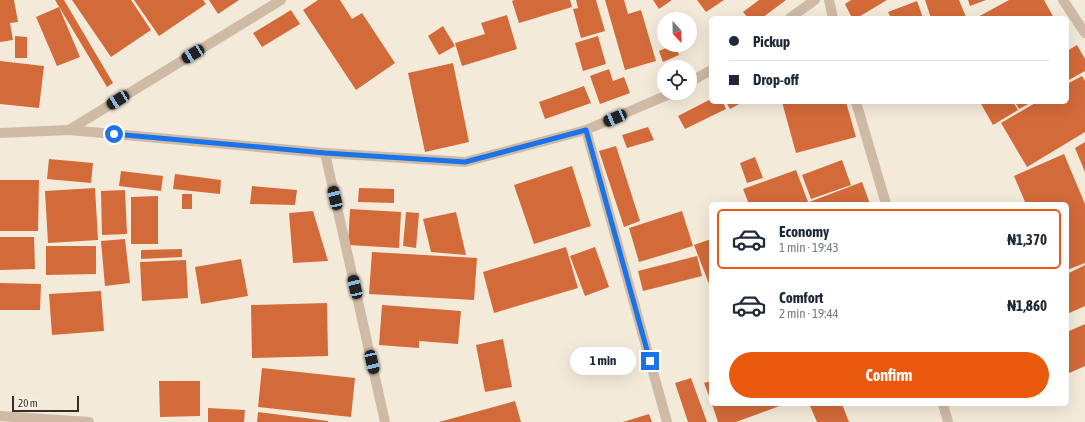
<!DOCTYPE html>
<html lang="en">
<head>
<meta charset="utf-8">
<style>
	body { margin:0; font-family:"Asap Condensed",sans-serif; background:#f2f2f3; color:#1f2937; height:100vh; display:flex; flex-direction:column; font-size:15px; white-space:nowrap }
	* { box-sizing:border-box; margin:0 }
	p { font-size:13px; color:#747a83 }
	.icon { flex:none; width:22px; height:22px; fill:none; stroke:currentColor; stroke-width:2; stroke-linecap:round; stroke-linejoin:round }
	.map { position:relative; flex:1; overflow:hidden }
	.panel { position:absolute; left:709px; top:202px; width:360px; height:204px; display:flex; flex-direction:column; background:#fff; border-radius:6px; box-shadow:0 4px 16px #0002 }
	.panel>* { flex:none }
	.hud { position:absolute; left:709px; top:16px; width:360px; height:88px; border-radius:6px; box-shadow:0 4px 16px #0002; display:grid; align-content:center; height:88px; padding:0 20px; background:#fff }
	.needle { width:26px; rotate:158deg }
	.buttons { position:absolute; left:657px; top:12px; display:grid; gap:8px }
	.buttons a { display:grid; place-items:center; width:40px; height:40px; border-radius:50%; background:#fff; box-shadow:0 4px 16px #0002; font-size:20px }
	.scale { position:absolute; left:12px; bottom:10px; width:67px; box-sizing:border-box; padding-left:4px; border:2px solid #392e27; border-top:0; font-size:11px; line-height:14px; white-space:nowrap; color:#392e27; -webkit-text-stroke:3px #fbf4e7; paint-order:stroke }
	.end { position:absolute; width:18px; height:18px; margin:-9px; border:5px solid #1a73e8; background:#fff; box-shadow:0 0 0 2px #fff }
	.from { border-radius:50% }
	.bubble { position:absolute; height:28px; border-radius:14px; background:#fff; box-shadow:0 4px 16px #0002; font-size:13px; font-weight:700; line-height:28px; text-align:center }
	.car { position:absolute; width:12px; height:24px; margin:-12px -6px; border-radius:5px; box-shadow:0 0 3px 1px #0007; background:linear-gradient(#222 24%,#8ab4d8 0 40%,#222 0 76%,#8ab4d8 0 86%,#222 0) }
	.hud b { display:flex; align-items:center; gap:14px; height:38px; font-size:15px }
	.hud b+b { border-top:1px solid #e0e1e3 }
	.hud i { width:10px; height:10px; background:#1f2937 }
	ul { padding:7px 0 0; list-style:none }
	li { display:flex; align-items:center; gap:12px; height:60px; margin:0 8px 6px; padding:0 12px; border:2px solid transparent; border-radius:6px }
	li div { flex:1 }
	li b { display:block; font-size:15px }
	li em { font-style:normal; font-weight:700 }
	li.selected { border-color:#ea580c }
	li>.icon { width:36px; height:36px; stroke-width:1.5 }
	.cta { display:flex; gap:8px; margin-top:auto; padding:8px 20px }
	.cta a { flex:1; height:46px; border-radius:24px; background:#ea580c; color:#fff; font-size:16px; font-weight:700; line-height:46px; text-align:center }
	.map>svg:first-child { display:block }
	.building { fill:#d36a3a }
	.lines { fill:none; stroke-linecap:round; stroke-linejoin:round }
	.minor { stroke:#cebaa5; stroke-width:10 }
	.route { stroke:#1a73e8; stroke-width:5 }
</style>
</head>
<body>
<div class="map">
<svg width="1085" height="422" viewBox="0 0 1085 422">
	<rect width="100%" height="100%" fill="#f4eada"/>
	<g class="building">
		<path d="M0,0H14L18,22L10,23L13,40L0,42Z"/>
		<path d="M55,0H64L113,83L107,87Z"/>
		<path d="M72,0H131L151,30L111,57Z"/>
		<path d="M134,0H203L206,4L159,36Z"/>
		<path d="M209,0H239L218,14Z"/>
		<path d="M318,0H340L352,19L362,13L395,63L356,90L303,10Z"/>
		<path d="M514,0H570L572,7L519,23L512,1Z"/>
		<path d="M576,0H596L605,31L581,38L573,9L578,8Z"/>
		<path d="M605,0H624L628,14L641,10L656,61L625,70Z"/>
		<path d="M653,0H672L659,9Z"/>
		<path d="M697,0H724L706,12Z"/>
		<path d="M759,0H786L762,18H748L743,12Z"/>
		<path d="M851,0H887L857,18H852L845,4Z"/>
		<path d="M925,0H959L966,17L964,18H931Z"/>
		<path d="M968,0H986L970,6Z"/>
		<path d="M1009,0H1044L1054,18H976Z"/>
		<path d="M917,1L923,18H891L888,12Z"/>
		<path d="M59,7L80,57L57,66L36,17Z"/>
		<path d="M291,10L300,24L262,47L253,33Z"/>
		<path d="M507,15L517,49L462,66L455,43L485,34L481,23Z"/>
		<path d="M443,26L455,46L439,55L428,36Z"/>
		<path d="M15,36L27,37V58H15Z"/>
		<path d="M598,36L606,64L583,71L575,43Z"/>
		<path d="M673,45H675L679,55L663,62L659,51Z"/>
		<path d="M1077,45L1085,59V71L1067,81V51Z"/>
		<path d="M0,61L44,66L39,108L0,104Z"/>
		<path d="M453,63L469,142L425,152L408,73Z"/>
		<path d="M609,69L613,81L624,77L630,93L600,104L590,76Z"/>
		<path d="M1082,76L1085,81V132L1027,167L1001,123L1037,102H1067V84Z"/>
		<path d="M584,86L591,103L545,119L539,102Z"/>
		<path d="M711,99V102H723L726,109L685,129L678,116Z"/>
		<path d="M726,102H743L730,109Z"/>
		<path d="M782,102H846L856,137L796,153Z"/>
		<path d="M980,102H1013L1018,110L993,125Z"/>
		<path d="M1015,102H1032L1019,109Z"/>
		<path d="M648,127L654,140L627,148L622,135Z"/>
		<path d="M1085,142V172L1075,148Z"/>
		<path d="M616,146L640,221L624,227L599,151Z"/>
		<path d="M1064,154L1085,204V263L1067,270V204H1026L1014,176Z"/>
		<path d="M755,157L763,178L747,183L740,163Z"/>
		<path d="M49,159L93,163L91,183L47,179Z"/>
		<path d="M842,160L851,185L811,199L802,175Z"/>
		<path d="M572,166L591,226L534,244L514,185Z"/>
		<path d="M796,170L808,202L801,204H749L743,189Z"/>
		<path d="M121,171L163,176L161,191L119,186Z"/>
		<path d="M175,174L221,180L220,194L173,189Z"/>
		<path d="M0,180H39L38,231H0Z"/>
		<path d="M862,182L870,204H804Z"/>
		<path d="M252,186L297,190L295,205L250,204Z"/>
		<path d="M95,188L98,240L48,243L45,191Z"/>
		<path d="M359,188L394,189V203L358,202Z"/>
		<path d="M125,190L127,234L102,235L101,191Z"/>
		<rect x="182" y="194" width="10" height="15"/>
		<path d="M158,196V244H131V197Z"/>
		<path d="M350,209L401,212L399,248L348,245Z"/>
		<path d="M313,211L328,261L293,263L289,213Z"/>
		<path d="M682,211L693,246L639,262L629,228Z"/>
		<path d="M406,212L419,213L416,248L403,246Z"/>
		<path d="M456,212L466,255L431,252L423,219Z"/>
		<path d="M0,237H34L35,269L0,270Z"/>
		<path d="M125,239L130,283L105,286L101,241Z"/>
		<path d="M711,239V289L694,245Z"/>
		<path d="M46,246H96V274L46,275Z"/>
		<path d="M566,247L578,288L494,313L483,272Z"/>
		<path d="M595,247L609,287L585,296L570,256Z"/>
		<path d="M182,249V257L141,259V250Z"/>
		<path d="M372,252L477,258L474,300L369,294Z"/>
		<path d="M697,256L702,276L643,291L638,271Z"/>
		<path d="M241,259L248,296L201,304L195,267Z"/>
		<path d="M186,260L188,298L142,301L140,262Z"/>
		<path d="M1085,265V306L1067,314V274Z"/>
		<path d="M0,283L41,284L40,310H0Z"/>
		<path d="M101,291L104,331L52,335L49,294Z"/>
		<path d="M327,303L328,356L252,358L251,305Z"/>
		<path d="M382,305L461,311L458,344L419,341V348L379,345Z"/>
		<path d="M1085,324V366L1067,374V332Z"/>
		<path d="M503,339L512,387L485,392L476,345Z"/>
		<path d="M262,368L355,378L351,417L258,407Z"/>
		<path d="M691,378L707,422H688L675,383Z"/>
		<path d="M159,381H200V416L160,417Z"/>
		<path d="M711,381V401L704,383Z"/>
		<path d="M515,401L521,422H439Z"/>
		<path d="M712,404H785L736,422H718Z"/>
		<path d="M815,404H842L849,422H817L810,406Z"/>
		<path d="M208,408L245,410L244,422H208Z"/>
		<path d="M258,412L328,421V422H257Z"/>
		<path d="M649,414L652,422H623Z"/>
	</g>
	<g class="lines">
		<g class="minor">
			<path d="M829,0L833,18"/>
			<path d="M1063,0L1085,33"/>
			<path d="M790,18L815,0"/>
			<path d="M690,82L711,70"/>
			<path d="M856,102L886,204"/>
			<path d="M69,130L281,0"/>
			<path d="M586,130L667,422"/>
			<path d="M0,133L69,130L325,153L465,162L586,130L672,93"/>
			<path d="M325,153L385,422"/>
			<path d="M943,404L948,422"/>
			<path d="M0,416L89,422"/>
		</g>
	</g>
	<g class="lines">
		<path class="route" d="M114,134L325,153L465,162L586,130L650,361"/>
	</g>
</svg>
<div class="buttons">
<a><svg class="needle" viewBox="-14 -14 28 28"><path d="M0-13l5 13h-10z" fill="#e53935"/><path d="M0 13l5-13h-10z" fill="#747a83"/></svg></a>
<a><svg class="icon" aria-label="locate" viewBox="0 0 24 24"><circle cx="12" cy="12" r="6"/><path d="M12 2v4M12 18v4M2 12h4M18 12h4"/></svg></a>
</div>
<div class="scale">20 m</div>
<i class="end from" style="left:114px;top:134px"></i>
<i class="end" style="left:650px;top:361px"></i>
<div class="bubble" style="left:570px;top:347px;width:66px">1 min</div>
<i class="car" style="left:193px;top:54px;rotate:239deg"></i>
<i class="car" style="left:118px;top:100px;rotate:238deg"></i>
<i class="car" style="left:615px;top:118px;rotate:246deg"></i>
<i class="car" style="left:335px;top:198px;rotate:347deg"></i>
<i class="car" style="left:355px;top:287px;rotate:347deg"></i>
<i class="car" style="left:372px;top:362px;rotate:167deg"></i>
<div class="hud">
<b><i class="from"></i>Pickup</b>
<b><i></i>Drop-off</b>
</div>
<section class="panel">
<ul>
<li class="selected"><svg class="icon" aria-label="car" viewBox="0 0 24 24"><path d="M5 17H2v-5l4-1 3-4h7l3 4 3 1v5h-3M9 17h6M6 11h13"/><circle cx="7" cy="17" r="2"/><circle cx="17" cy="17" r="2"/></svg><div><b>Economy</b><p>1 min · 19:43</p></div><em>₦1,370</em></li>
<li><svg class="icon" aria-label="car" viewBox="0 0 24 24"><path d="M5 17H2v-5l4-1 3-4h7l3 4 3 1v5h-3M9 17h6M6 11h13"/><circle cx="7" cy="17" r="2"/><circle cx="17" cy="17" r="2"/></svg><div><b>Comfort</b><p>2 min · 19:44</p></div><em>₦1,860</em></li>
</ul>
<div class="cta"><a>Confirm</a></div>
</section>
</div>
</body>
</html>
